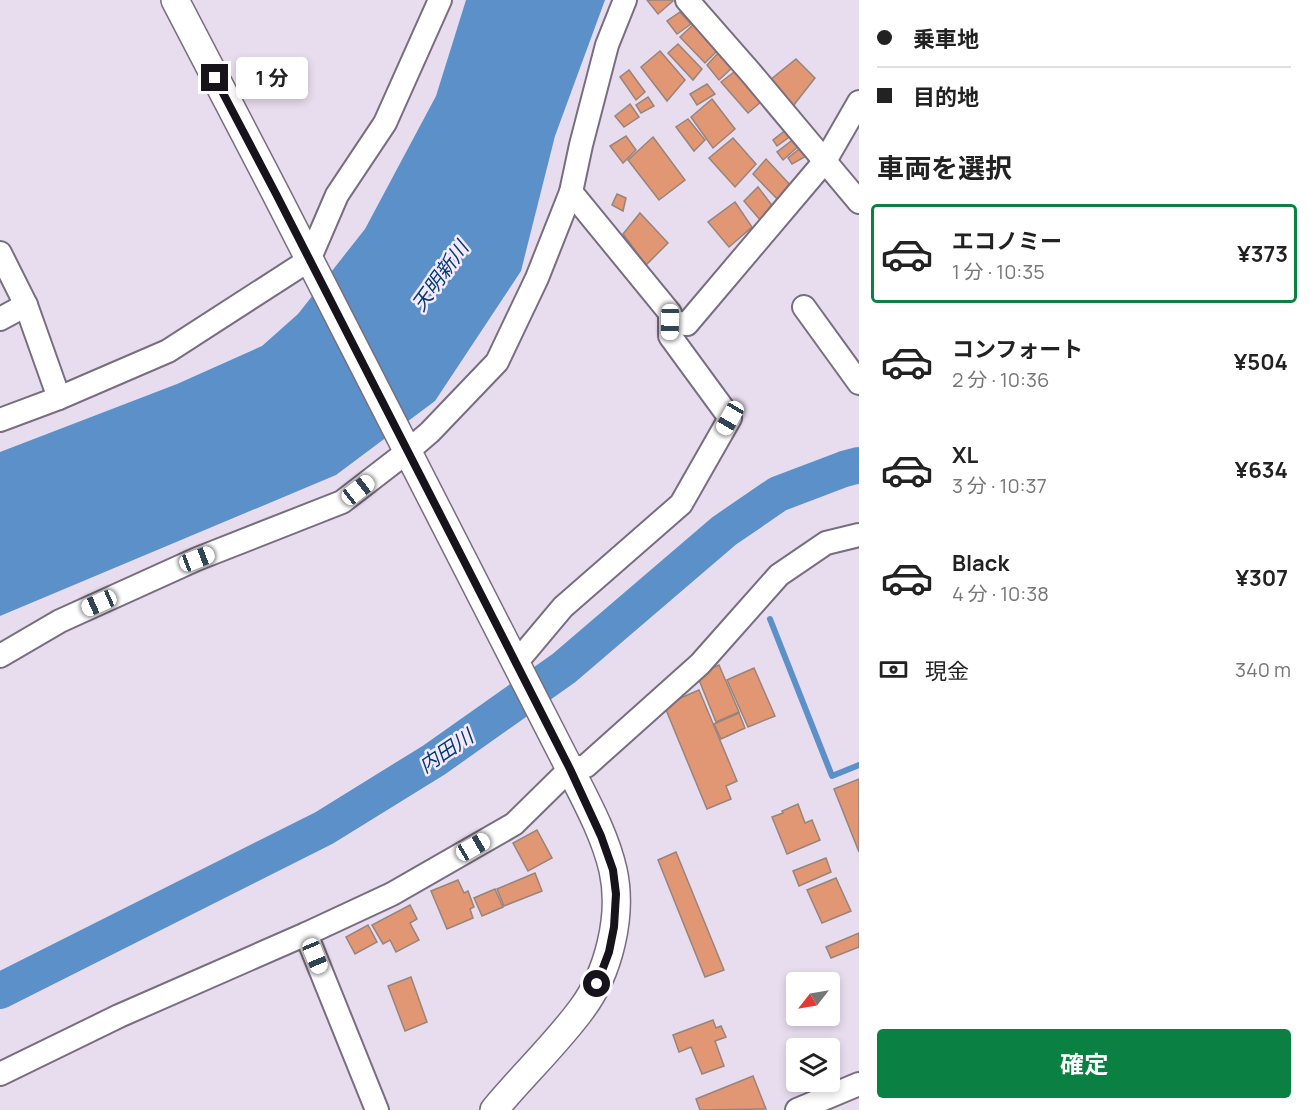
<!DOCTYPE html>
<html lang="ja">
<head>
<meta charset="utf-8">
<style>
	body { margin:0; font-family:Manrope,"Noto Sans JP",sans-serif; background:#f2f2f2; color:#222; height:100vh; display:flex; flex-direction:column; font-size:22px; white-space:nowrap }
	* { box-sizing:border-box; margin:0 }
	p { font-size:20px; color:#767676 }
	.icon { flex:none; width:33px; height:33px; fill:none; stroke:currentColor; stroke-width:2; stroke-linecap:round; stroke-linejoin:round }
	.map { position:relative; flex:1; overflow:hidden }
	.side { display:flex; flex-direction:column; background:#fff; width:450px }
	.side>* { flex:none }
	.top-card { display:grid; align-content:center; height:132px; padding:0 18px; background:#fff }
	.needle { width:39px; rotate:239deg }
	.buttons { position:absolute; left:786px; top:972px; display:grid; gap:12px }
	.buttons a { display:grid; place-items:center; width:54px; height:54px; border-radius:6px; background:#fff; box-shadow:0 3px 9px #0003; font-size:30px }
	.end { position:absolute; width:27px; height:27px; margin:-14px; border:8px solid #17131a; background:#fff; box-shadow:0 0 0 3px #fff }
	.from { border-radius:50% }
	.bubble { position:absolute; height:42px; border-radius:6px; background:#fff; box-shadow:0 3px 9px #0003; font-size:20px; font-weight:700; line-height:42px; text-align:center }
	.car { position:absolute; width:18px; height:36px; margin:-18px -9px; border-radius:8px; box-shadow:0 0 4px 2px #0007; background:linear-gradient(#fff 24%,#345 0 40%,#fff 0 76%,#345 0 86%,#fff 0) }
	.top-card b { display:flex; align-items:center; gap:21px; height:57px; font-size:22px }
	.top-card b+b { border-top:2px solid #e0e0e0 }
	.top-card i { width:15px; height:15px; background:#222 }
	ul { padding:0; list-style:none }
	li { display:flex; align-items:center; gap:18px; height:99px; margin:0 12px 9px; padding:0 6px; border:3px solid transparent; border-radius:6px }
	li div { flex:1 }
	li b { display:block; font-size:22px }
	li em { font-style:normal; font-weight:700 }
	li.active { border-color:#0b8043 }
	li>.icon { width:54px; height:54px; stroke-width:1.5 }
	h2 { padding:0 18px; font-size:27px; line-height:72px }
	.pay { display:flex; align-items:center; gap:15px; height:66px; padding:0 18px; font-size:22px }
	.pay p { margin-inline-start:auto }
	.button { display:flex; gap:12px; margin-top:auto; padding:12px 18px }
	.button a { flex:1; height:69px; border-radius:6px; background:#0b8043; color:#fff; font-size:24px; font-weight:700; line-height:69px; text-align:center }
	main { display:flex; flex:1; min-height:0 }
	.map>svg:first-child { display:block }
	.water { fill:#5c90c8 }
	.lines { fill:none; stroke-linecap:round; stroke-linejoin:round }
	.stream { stroke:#5c90c8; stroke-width:6 }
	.river { stroke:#5c90c8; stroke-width:36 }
	.building { fill:#e19674; stroke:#98847b; stroke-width:1.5 }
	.minor-casing { stroke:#786e7f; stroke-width:26 }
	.tertiary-casing { stroke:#786e7f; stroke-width:30 }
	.minor { stroke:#fff; stroke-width:22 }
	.tertiary { stroke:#fff; stroke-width:27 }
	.route { stroke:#17131a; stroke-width:8 }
	.labels { text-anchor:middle; stroke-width:5; stroke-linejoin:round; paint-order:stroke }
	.water-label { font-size:20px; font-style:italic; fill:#013d71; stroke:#f5eafd }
</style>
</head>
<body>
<main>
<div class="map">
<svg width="859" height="1110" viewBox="0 0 859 1110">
	<rect width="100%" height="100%" fill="#e8ddef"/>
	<path class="water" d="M466,0H605L555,136L521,271L435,401L336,475L0,616V452L177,384L262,346L298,314L365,229L436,96Z"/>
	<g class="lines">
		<path class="stream" d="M770,619L832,776L859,765"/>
		<path class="river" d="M0,991L324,828L434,760L564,668L724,531L778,494L844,469L859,465"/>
	</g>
	<g class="building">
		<path d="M647,0H672L673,1L658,14Z"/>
		<path d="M680,12L691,24L677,34L667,21Z"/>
		<path d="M695,23L720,48L705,63L680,37Z"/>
		<path d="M678,44L702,69L693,80L668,53Z"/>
		<path d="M660,51L685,80L667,101L641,67Z"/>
		<path d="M720,51L734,66L719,80L707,65Z"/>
		<path d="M796,59L815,78L793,106L770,80Z"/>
		<path d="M738,69L763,100L748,113L721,82Z"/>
		<path d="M629,70L645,92L636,100L620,77Z"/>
		<path d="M707,84L715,94L697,105L690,94Z"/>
		<path d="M648,97L654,106L641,113L636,105Z"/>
		<path d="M712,99L735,129L713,148L691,117Z"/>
		<path d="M630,104L639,117L624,127L615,116Z"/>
		<path d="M688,119L705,140L694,151L676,127Z"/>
		<path d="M787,129L792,135L777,146L773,140Z"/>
		<path d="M626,136L636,150L623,163L610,146Z"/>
		<path d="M653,137L685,180L659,200L628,160Z"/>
		<path d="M733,138L756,164L735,187L709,158Z"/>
		<path d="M795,138L800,145L783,160L777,152Z"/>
		<path d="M803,146L808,155L792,164L788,158Z"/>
		<path d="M766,159L794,189L781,203L753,174Z"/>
		<path d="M758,187L774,208L762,222L744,201Z"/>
		<path d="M617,194L626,198L623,211L612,205Z"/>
		<path d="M735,202L752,227L729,247L708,222Z"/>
		<path d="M640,213L668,243L646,265L623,234Z"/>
		<path d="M719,665L739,712L716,722L697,675Z"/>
		<path d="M754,668L775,716L748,727L727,680Z"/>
		<path d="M699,690L737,781L726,786L731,799L707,809L664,705Z"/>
		<path d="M739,713L745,728L721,739L714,724Z"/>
		<path d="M859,779V852L834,789Z"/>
		<path d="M798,804L805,823L812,820L820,840L787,854L772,817L783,813L782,811Z"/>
		<path d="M537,830L552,858L528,871L513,843Z"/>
		<path d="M676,852L724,970L705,977L658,860Z"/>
		<path d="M826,858L831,872L799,886L793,871Z"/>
		<path d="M535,873L542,891L504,906L497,889Z"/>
		<path d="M836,878L851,911L822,923L807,890Z"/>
		<path d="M458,880L464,893L468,891L474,907L470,909L473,918L447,929L431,891Z"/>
		<path d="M495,889L503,907L482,916L474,898Z"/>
		<path d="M410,905L417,919L410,923L419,940L396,952L390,940L383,944L372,925Z"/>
		<path d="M368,925L377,942L355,954L346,937Z"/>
		<path d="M859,933V947L831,958L826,947Z"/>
		<path d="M411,977L427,1022L405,1031L388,986Z"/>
		<path d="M713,1020L716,1028L721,1026L726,1037L715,1041L724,1066L702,1074L691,1047L679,1052L673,1035Z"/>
		<path d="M753,1076L766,1109L700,1110L696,1099Z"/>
	</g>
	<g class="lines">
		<g class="minor-casing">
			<g id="minor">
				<path d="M687,0L751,73L859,202"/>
				<path d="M0,253L26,305L59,398"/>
				<path d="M804,307L859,383"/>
				<path d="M0,319L26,305"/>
				<path d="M670,322L687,324L825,161L859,102"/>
				<path d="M0,420L59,398L168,351L309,260L337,195L385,123L440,0"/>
				<path d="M0,656L60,621L197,559L342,502L408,451L430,432L497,362L537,278L571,192L581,145L607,45L625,0"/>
				<path d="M516,663L563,607L681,504L730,418L670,336V313L571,192"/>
				<path d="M306,934L377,1110"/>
				<path d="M0,1074L119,1016L306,934L392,894L514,824L570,769L586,766L700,664L779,575L826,543L859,535"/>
				<path d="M797,1110L859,1084"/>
			</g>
		</g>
		<g class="tertiary-casing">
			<path id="tertiary" d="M175,0L276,194L570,769C586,801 605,835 613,870C623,915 609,973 581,1010C555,1045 522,1076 494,1110"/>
		</g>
		<use href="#minor" class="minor"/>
		<use href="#tertiary" class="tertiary"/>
	</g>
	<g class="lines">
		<path class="route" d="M215,78L276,194L464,561L570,769L601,836L613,870L616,894L614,927L609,952L597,984"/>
	</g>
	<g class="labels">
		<g class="water-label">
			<text transform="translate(440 276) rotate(-54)" y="7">天明新川</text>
			<text transform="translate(446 751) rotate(-34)" y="7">内田川</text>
		</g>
	</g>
</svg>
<div class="buttons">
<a><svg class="needle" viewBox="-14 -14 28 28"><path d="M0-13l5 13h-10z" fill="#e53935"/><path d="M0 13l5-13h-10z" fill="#767676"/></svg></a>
<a><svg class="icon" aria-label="layers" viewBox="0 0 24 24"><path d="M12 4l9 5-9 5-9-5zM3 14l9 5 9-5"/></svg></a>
</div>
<i class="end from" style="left:597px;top:984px"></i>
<i class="end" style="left:215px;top:78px"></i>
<div class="bubble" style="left:236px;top:57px;width:72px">1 分</div>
<i class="car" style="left:670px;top:322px;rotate:181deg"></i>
<i class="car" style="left:730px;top:418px;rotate:210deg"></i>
<i class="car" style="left:358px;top:490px;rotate:52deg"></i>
<i class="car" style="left:197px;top:559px;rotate:69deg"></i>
<i class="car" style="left:99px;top:603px;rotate:246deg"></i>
<i class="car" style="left:473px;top:847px;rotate:60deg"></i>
<i class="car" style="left:315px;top:956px;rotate:158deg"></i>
</div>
<section class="side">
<div class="top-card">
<b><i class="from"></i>乗車地</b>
<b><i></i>目的地</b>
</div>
<h2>車両を選択</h2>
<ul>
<li class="active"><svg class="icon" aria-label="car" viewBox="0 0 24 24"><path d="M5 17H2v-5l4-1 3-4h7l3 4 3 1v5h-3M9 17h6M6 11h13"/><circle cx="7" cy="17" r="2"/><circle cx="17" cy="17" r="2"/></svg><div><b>エコノミー</b><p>1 分 · 10:35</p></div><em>¥373</em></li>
<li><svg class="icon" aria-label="car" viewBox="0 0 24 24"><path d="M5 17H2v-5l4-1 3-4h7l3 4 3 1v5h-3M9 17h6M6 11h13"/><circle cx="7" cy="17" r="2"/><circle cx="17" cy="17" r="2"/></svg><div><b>コンフォート</b><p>2 分 · 10:36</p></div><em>¥504</em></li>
<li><svg class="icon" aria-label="car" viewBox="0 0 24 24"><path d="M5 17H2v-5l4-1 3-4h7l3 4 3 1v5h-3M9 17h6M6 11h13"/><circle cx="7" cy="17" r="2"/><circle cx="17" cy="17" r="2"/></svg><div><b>XL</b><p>3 分 · 10:37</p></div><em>¥634</em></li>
<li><svg class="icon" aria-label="car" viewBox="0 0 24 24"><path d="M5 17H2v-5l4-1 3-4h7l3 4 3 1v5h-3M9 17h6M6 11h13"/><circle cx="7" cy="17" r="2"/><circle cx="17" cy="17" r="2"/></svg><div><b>Black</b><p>4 分 · 10:38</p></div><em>¥307</em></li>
</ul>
<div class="pay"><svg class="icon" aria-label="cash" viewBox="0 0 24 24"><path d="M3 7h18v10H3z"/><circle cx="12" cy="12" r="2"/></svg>現金<p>340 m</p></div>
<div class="button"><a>確定</a></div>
</section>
</main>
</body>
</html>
